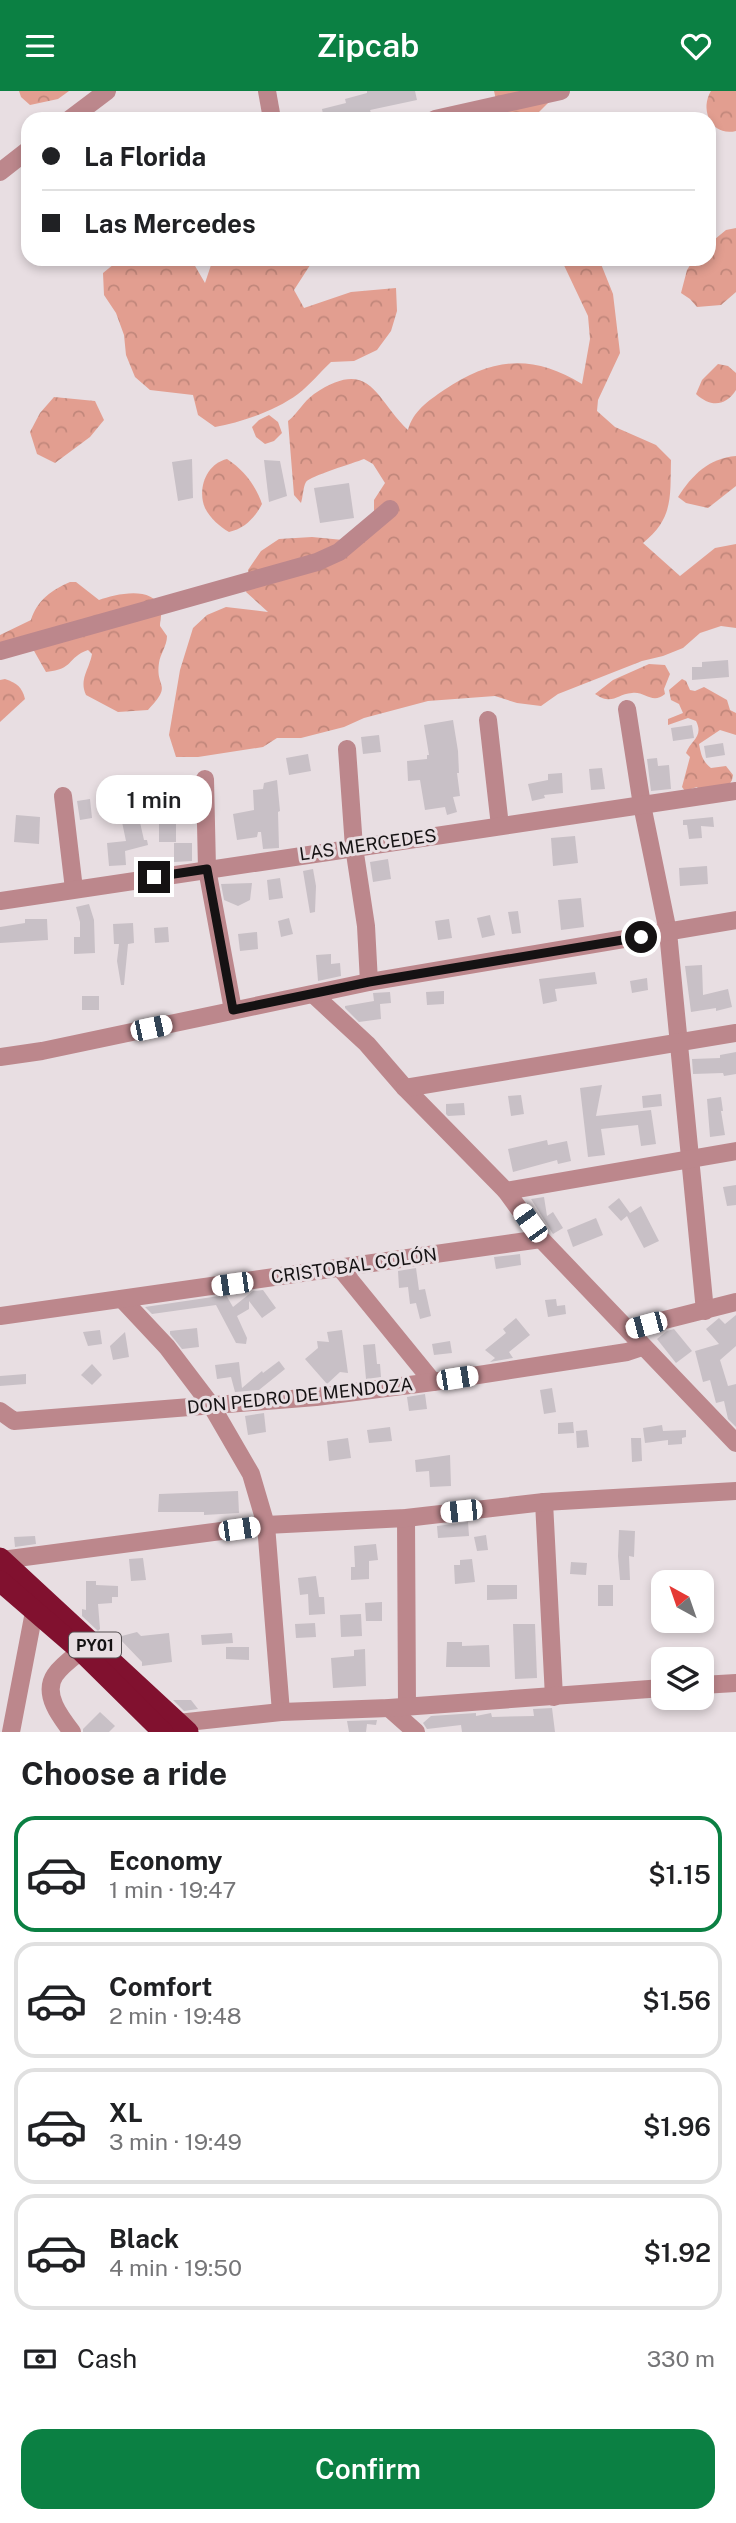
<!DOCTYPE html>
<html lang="en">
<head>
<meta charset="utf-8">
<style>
	body { margin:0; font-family:"Public Sans",sans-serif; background:#f6f6f6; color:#202124; height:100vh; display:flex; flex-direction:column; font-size:26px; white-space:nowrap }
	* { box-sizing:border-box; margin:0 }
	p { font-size:23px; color:#757577 }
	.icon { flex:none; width:38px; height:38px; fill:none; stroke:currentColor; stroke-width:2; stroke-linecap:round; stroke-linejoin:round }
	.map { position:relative; height:1641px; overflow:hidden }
	.panel { display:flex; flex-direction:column; background:#fff; flex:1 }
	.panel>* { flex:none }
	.guide { position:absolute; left:21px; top:21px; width:695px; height:154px; border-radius:21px; box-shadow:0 4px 10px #0003; display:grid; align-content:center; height:154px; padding:0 21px; background:#fff }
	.needle { width:46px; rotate:320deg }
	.buttons { position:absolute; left:651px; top:1479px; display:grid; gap:14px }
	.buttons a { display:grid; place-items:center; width:63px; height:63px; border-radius:14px; background:#fff; box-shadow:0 4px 10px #0003; font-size:35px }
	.end { position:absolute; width:32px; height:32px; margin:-16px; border:9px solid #151213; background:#fff; box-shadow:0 0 0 4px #fff }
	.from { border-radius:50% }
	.bubble { position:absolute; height:49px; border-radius:21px; background:#fff; box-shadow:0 4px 10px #0003; font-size:23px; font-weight:600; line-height:49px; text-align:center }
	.car { position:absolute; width:21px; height:42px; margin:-21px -10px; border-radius:9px; box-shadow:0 0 5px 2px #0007; background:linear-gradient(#fff 24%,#345 0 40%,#fff 0 76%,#345 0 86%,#fff 0) }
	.guide b { display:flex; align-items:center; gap:24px; height:66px; font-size:26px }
	.guide b+b { border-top:2px solid #e0e0e0 }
	.guide i { width:18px; height:18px; background:#202124 }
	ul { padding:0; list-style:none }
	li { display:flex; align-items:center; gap:21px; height:116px; margin:0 14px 10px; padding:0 7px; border:4px solid #e0e0e0; border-radius:21px }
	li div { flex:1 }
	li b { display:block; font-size:26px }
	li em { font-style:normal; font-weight:600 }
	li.on { border-color:#0b8043 }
	li>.icon { width:63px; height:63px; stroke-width:1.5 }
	h2 { padding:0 21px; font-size:32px; line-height:84px }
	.pay { display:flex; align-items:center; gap:18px; height:77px; padding:0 21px; font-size:26px }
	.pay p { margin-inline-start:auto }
	.primary-button { display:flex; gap:14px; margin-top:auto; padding:14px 21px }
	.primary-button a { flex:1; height:80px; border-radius:21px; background:#0b8043; color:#fff; font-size:28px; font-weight:600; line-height:80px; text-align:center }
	header { display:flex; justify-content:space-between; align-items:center; height:91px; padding:0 21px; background:#0b8043; color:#fff; font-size:32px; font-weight:600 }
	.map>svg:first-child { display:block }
	.forest { fill:url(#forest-crowns) }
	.building { fill:#c8c0c6 }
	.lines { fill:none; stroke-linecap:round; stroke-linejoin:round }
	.minor { stroke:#bc878c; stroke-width:18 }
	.highway { stroke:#81112f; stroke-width:21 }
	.route { stroke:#151213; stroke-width:9 }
	.labels { text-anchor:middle; stroke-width:6; stroke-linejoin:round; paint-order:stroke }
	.shield { fill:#e8dee2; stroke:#544f51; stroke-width:2 }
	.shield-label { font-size:16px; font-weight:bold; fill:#151213 }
	.street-label { font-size:18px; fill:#151213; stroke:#e8dee2 }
</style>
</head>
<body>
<header><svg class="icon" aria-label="menu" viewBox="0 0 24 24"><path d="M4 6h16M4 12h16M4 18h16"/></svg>Zipcab<svg class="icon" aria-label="heart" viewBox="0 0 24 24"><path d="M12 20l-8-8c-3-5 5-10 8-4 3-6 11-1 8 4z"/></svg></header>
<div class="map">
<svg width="736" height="1641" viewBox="0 0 736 1641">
	<defs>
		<pattern id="forest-crowns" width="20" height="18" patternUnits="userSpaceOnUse" patternTransform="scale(1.75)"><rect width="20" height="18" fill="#e29e90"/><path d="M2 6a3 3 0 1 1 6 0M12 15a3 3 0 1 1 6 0" fill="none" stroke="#c1877b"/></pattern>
	</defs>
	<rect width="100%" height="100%" fill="#e8dee2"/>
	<g class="forest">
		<path d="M19,0H69L58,8L30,14L21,6Z"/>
		<path d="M494,0H551L552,8L532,28H474L497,13Z"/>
		<path d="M711,0H736V40C712,46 699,19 711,0Z"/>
		<path d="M736,137V201L721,214L697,216L690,208L681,202L687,179L694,168H709V153L726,139Z"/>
		<path d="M124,168H191L205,192L213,168H314L294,199L304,217L351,201L396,197L397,220L391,240L377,259L354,270L331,271C320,281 310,294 298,303C275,320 242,331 215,336L198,324L193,304L150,299L135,286L126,264L124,244L116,222L104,204L103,182L119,169Z"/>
		<path d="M561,168H599L613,203L620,262L598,309L597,320L615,336L656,354L671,369C670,405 674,427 643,452L680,485L715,457L736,453V537L721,535L700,542L683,557L663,565L642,570L558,603L541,615L517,612L495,605L428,610L364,627L344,636L301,647H277L263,656L198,666H176L169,644L180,579L193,537L207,524L226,516L268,521L246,501L250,490L248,479L261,460L279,448L312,446L343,449L361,437L374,420V409L385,392L373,373L364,368C354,372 310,385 306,391C303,396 303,406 301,412L294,404L288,330C297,323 303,311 314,303C371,265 375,308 408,339C413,320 428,310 444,299C492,267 531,262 582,293L590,248L588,225Z"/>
		<path d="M718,273L728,275L736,282V299C725,316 710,316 696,303L702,289Z"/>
		<path d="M54,306L95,310L104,329L90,346L55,372L37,363L30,341L40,322Z"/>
		<path d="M269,324L278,331L282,342L274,350L265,353L256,346L252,336L259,329Z"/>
		<path d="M736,365V395L708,417L686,412L678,406C692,384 709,367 736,365Z"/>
		<path d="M227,368C244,379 256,395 262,413C255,427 244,438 229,441C220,436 210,427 205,417C197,398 206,373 227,368Z"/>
		<path d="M70,491H76L99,509C116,503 153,494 161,518C162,523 160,530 160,535L167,545C167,555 160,563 159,572C155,598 174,592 148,619L118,621L86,604C79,588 89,579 92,563L88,559C66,567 75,578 46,581L29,551L0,559V544L31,529C37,509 52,499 70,491Z"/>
		<path d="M649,573L665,574L670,583L664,598L665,603C652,614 645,600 632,602C616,603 613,615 595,603L613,589Z"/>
		<path d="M5,588C17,592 22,596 25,608L0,631V589Z"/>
		<path d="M682,588L686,590L690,599L695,600L704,596L727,609L730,619L736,622V644L720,639L699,653C701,663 702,670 711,677L726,675L733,684L732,689L729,694L700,700L697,696L685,700L682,696L690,666L686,662C691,649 704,646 696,630L688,627L668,634V628L683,622L679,613L671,609L669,599Z"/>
	</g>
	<g class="building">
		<path d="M367,0H415L417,9L370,19L373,28H324L322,18L346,12L345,8L367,2Z"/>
		<path d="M192,368L193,407L178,410L172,371Z"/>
		<path d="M264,369L280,370L287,405L269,411Z"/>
		<path d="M349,392L354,427L320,432L314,397Z"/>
		<path d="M728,569L729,586L692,589V576H702V571Z"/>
		<path d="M453,629L458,660L459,682H457L460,705L453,706L457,721L447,724L445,716L425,719L420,689L408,690L407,670L427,668V664H429L424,634Z"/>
		<path d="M692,634L694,647L673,650L671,637Z"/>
		<path d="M379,644L381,661L363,663L361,646Z"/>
		<path d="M723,652L725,664L706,667L704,655Z"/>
		<path d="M308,663L311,680L289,684L286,667Z"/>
		<path d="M657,667L658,675L669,674L671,698L651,700L647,668Z"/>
		<path d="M602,677L605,698L591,699L589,678Z"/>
		<path d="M562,682L563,702L544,704L545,707L532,710L528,693L548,689V683Z"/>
		<path d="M277,689L280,720L278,721L279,757L263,758L261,741H258L257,746L237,749L233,723L254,719L253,699L263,698L264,692Z"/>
		<path d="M90,708L92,727L80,729L77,710Z"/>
		<path d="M16,724L40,726L39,753L14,751Z"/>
		<path d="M713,726L714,736L701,735L702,747L689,748L687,734H683V729Z"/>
		<path d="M139,727L144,749H147L148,754L125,760L126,774L109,775L107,752L126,750L122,731Z"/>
		<rect x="159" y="731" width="17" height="20"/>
		<path d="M575,745L578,772L553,775L551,747Z"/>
		<path d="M174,752H192V770L174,771Z"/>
		<path d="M388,768L391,788L373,791L370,771Z"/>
		<path d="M707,775L708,793L680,795L679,777Z"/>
		<path d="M313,778L316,795L315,821L310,822L303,780Z"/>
		<path d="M280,787L283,807L269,809L267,789Z"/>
		<path d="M252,792L250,809L238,815L224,809L221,793Z"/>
		<path d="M581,807L584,836L561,839L558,809Z"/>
		<path d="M89,813L94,829L95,862L74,863V846H80V831L76,816Z"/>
		<path d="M518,820L521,842L512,843L508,821Z"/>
		<path d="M490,824L495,844L482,847L477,827Z"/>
		<path d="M289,827L293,843L281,846L278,830Z"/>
		<path d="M25,828H47L48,849L0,852V836L25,832Z"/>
		<path d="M449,828L452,847L438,849L435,830Z"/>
		<path d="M133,832L134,852L128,853L124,894H121L117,870L119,853H114L113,833Z"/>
		<path d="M168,836L169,851L155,852L154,837Z"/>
		<path d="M257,841L258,858L240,860L238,843Z"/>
		<path d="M331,863V873L340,872L341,885L318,890L316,864Z"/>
		<path d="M702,874L703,904L728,898L732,916L716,920V917L691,921L685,875Z"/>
		<path d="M595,881L597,893L555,898L557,910L543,913L539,888Z"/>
		<path d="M647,887L648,899L632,902L630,890Z"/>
		<path d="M444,900V913L427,914L426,901Z"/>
		<path d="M390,901L391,912L380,913L381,928L359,931L345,917V915L374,910L373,902Z"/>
		<rect x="82" y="905" width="17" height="14"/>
		<path d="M736,961V983L724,985L723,982L693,983L692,968L720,967V964Z"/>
		<path d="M602,994L596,1025L651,1019L656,1053L641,1055L638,1034L601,1038L605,1064L588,1066L580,997Z"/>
		<path d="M661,1003L662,1015L643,1017L642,1005Z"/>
		<path d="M521,1004L524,1023L511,1025L508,1005Z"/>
		<path d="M721,1006L723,1020H721L725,1044L710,1046L707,1008Z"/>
		<path d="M464,1012L465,1024L448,1025L446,1023V1013Z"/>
		<path d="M547,1049L548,1054L567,1050L571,1070L558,1073L557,1069L513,1081L508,1058Z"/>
		<path d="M736,1094V1114L727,1115L723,1096Z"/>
		<path d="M544,1106L547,1125L553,1121L563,1137L553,1143L531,1108Z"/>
		<path d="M619,1107L630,1122L641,1115L659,1150L644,1157L627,1125L621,1130L608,1116Z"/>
		<path d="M596,1127L603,1144L573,1156L567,1139Z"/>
		<path d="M520,1163L521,1174L496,1178L494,1166Z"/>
		<path d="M416,1177L419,1199L425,1198L431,1225L420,1228L416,1212L410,1213L408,1196L399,1197L398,1180Z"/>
		<path d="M263,1199L276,1217L262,1227L249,1210V1218L237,1225L247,1247L246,1253L236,1252L216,1214L152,1223L145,1216L226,1204L233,1216L253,1200Z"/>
		<path d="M556,1208L557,1215L565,1214L566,1223L548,1226L545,1209Z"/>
		<path d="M736,1224V1255L720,1269L728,1295L736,1293V1336L728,1328L724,1310L716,1312L710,1289L703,1291L695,1260L719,1253L706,1238L719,1227L725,1233Z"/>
		<path d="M516,1227L530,1244L509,1261L513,1267L490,1271L495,1267L485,1259L506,1242L503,1238Z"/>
		<path d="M197,1237L199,1256L182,1258L170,1243V1240Z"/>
		<path d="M674,1238L692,1260L676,1272L657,1248L667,1240Z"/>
		<path d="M100,1239L102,1253L88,1255L83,1241Z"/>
		<path d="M342,1239L348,1282L340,1281L327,1293L305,1268L318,1257L317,1250L329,1251L327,1241Z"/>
		<path d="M125,1241L129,1266L113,1269L110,1255Z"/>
		<path d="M450,1250L452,1262L434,1264L432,1253Z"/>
		<path d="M375,1253L377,1273H380L381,1286L366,1288L363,1254Z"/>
		<path d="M279,1270L285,1278L259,1299L235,1301L231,1286L217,1288L215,1274L239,1271L242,1297L262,1280L263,1282Z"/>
		<path d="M92,1273L102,1284L92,1294L81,1284Z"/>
		<path d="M26,1283V1293L0,1295V1285Z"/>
		<path d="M552,1297L556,1321L544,1323L540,1299Z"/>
		<path d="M425,1303L427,1318L409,1320L407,1306Z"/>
		<path d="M264,1322L266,1341L248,1344L245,1325Z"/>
		<path d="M573,1331L574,1342L558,1343V1332Z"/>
		<path d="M662,1334L663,1340L686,1339V1346L682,1347V1353L668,1354V1349L645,1352L643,1337Z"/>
		<path d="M390,1336L392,1350L369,1352L367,1339Z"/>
		<path d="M587,1339L589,1356L577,1357L576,1340Z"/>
		<path d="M348,1347L351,1367L329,1370L327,1350Z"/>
		<path d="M631,1347H641L642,1370L632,1371Z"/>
		<path d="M450,1364L451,1395L430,1396L429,1380L416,1381L415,1369Z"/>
		<path d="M238,1400L239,1422L204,1424V1421H158L159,1403Z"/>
		<path d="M468,1431L469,1445L438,1447L437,1435Z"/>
		<path d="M619,1439L635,1440L634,1466L629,1465L630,1489H620L618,1465Z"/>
		<path d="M486,1444L488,1459L477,1460L474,1446Z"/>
		<path d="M35,1445L36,1453L15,1456L14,1446Z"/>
		<path d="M376,1453L378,1469L369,1470V1488L351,1489V1476H355L354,1455Z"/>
		<path d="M143,1467L146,1489L131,1490L129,1468Z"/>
		<path d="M472,1468L475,1491L455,1493L454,1474H460V1469Z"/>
		<path d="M571,1471L587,1472L586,1484L570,1483Z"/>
		<path d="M316,1485L319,1506H324L325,1523L309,1524L308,1503L300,1504L298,1487Z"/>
		<path d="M86,1490H96V1494L118,1495V1506H112V1512L98,1513L100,1538L98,1540L82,1525V1518L86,1519Z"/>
		<path d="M487,1494H517V1508L487,1509Z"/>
		<rect x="598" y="1494" width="15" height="21"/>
		<path d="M382,1511V1530H366L365,1512Z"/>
		<path d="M361,1523L362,1545L341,1546L340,1524Z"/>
		<path d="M315,1532L316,1546L296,1547L295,1533Z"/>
		<path d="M513,1533H535L537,1587L515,1588Z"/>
		<path d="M137,1541L141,1545L169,1542L172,1571L142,1575V1571L118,1546Z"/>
		<path d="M232,1542L233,1552L202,1554L201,1544Z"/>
		<path d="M447,1551H462V1555L489,1554L490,1576H446Z"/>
		<path d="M226,1556H249V1569L226,1568Z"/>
		<path d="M365,1558L366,1595L333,1597L331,1567L354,1565V1559Z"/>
		<path d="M173,1609H191L198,1618L184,1620Z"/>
		<path d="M552,1617L555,1641H462L461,1634L427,1638L423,1632L431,1625L476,1622V1625L491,1622L492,1626L534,1625L533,1618Z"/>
		<path d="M100,1621L115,1635L109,1641H83V1638Z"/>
		<path d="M377,1629L376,1634L367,1633L366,1641H349L347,1630Z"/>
	</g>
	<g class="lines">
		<g class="minor">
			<path d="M267,0L272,28"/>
			<path d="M70,28L107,0"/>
			<path d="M435,28L561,0"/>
			<path d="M0,81L28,59"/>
			<path d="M0,560L317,471L339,461L390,418"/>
			<path d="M627,618L642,714L668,841L705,1220"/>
			<path d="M488,629L500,735"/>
			<path d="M347,658L354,756L366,835L369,891"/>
			<path d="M205,688L207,778L233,919"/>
			<path d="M63,705L74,798"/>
			<path d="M0,810L736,700"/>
			<path d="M314,904L367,953L405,997L506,1100L541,1148L736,1352"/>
			<path d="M0,966L42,960L369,891L736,829"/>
			<path d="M405,997L736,942"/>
			<path d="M506,1100L736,1060"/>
			<path d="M341,1178L433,1291"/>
			<path d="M122,1208L167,1256L211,1314L251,1383L266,1434L281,1621"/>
			<path d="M0,1225L541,1148"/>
			<path d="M629,1238L736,1211"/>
			<path d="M0,1320L14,1330L316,1306L433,1291L627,1261L642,1256"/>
			<path d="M544,1411L554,1606"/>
			<path d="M406,1427L407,1616"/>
			<path d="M2,1469L266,1434L406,1427L544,1411L736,1400"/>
			<path d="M702,1594L736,1592"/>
			<path d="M389,1617L416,1641"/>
			<path d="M178,1632L281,1621L389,1617L663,1597"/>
			<path d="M11,1641L34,1521"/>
			<path d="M72,1641C61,1627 42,1603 55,1584C61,1575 72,1567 81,1560"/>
		</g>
		<g class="highway">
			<path d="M0,1467L188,1641"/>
			<path d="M0,1490L81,1560L163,1641"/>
		</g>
	</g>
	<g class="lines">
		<path class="route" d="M154,786L207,778L233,919L369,891L641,846"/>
	</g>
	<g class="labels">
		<rect class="shield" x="69" y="1541.5" width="52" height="25" rx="5"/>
		<g class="shield-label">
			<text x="95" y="1560">PY01</text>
		</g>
		<g class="street-label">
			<text transform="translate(368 754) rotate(-8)" y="6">LAS MERCEDES</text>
			<text transform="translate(354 1175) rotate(-8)" y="6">CRISTOBAL COLÓN</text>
			<text transform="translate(300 1305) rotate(-6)" y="6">DON PEDRO DE MENDOZA</text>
		</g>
	</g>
</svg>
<div class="buttons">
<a><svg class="needle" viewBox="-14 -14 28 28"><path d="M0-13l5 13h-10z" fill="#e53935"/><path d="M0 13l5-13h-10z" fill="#757577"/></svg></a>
<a><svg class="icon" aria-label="layers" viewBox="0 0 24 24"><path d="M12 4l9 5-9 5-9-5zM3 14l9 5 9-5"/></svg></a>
</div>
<i class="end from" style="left:641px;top:846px"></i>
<i class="end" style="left:154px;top:786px"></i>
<div class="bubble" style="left:96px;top:684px;width:116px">1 min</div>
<i class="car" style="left:151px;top:937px;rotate:78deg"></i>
<i class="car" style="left:530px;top:1132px;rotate:324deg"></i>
<i class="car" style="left:232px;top:1193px;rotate:262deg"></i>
<i class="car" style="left:646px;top:1234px;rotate:255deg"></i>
<i class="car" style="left:457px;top:1287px;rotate:81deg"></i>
<i class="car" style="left:461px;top:1420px;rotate:264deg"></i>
<i class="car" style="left:239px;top:1438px;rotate:82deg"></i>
<div class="guide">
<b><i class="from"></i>La Florida</b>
<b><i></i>Las Mercedes</b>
</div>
</div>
<section class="panel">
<h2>Choose a ride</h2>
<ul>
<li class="on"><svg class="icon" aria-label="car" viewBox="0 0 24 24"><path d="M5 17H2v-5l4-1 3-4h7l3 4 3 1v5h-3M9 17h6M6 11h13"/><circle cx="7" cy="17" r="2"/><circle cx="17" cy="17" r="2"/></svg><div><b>Economy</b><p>1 min · 19:47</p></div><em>$1.15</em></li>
<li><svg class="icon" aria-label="car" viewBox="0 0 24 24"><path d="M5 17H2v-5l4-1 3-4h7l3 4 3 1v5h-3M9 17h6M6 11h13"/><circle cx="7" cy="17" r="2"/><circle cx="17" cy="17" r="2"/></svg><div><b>Comfort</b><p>2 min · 19:48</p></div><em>$1.56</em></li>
<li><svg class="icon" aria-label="car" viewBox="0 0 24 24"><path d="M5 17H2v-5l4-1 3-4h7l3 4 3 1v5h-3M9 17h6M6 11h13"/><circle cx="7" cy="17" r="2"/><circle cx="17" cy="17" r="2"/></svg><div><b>XL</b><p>3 min · 19:49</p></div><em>$1.96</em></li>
<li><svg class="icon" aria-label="car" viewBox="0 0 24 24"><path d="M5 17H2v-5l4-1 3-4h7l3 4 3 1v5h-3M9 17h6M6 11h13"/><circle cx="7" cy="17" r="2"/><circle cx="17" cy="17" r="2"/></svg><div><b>Black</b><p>4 min · 19:50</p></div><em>$1.92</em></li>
</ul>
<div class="pay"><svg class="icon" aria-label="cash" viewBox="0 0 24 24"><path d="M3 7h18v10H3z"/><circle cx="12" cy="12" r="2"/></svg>Cash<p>330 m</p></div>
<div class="primary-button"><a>Confirm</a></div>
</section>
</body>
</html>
